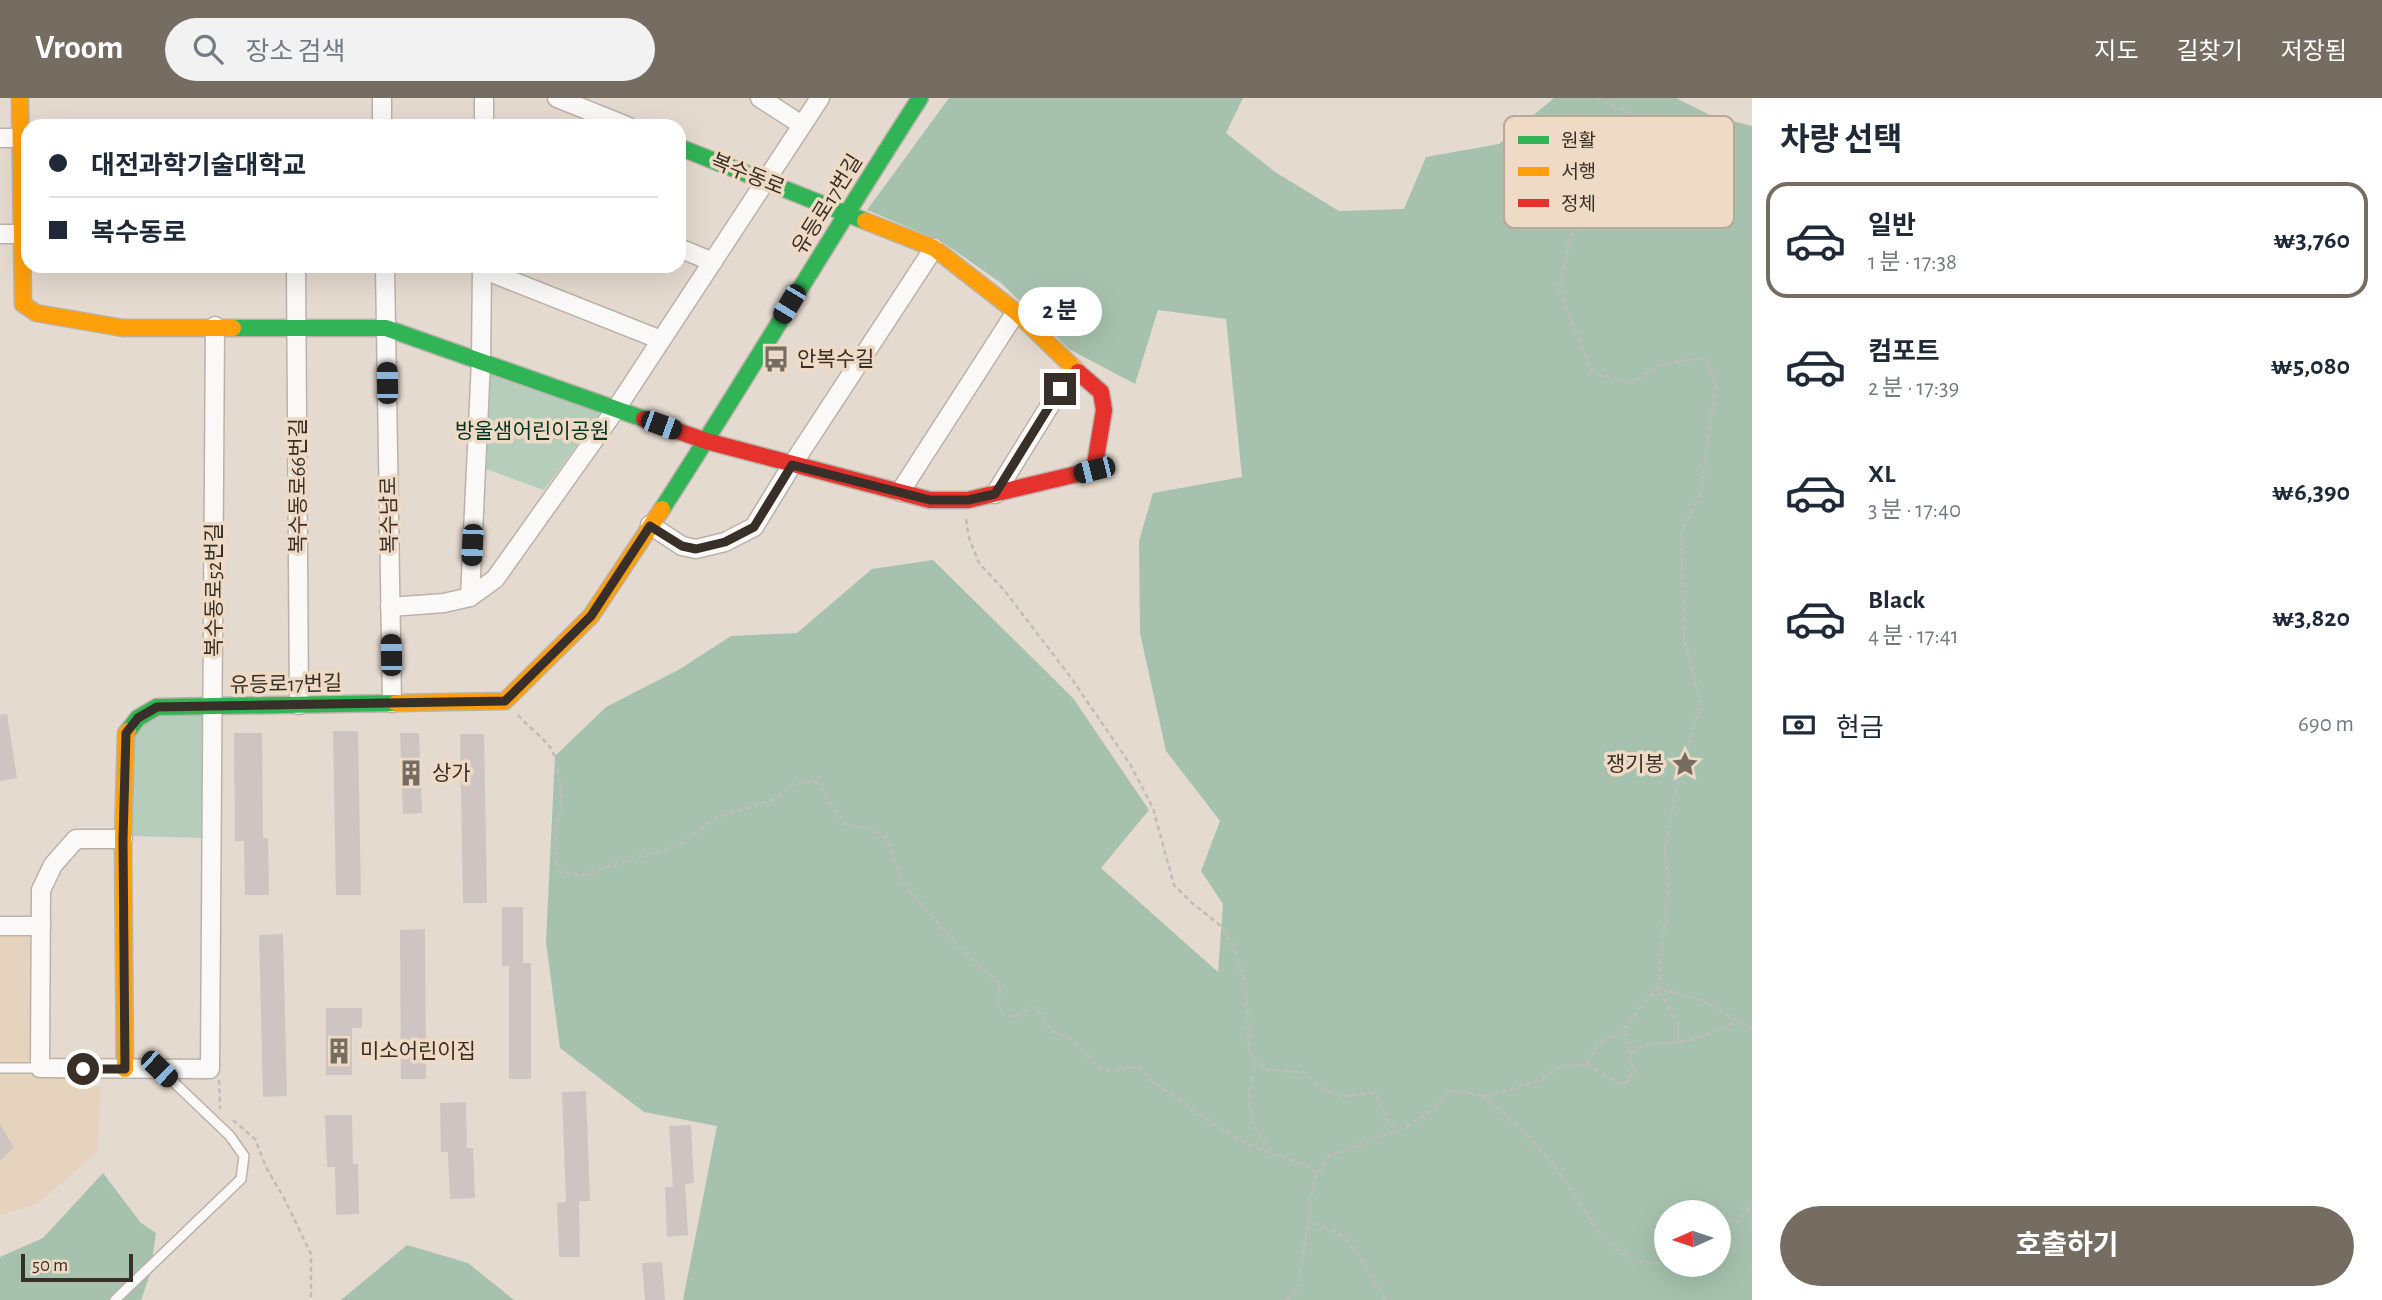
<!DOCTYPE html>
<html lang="ko">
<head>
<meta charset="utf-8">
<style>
	body { margin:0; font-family:"Alegreya Sans","Noto Sans KR",sans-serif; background:#f2f2f3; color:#1f2937; height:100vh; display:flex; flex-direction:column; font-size:26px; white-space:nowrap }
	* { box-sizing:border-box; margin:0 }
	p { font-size:23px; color:#747a83 }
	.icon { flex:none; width:38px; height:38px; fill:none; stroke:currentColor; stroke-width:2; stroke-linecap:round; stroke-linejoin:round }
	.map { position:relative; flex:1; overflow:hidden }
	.drawer { display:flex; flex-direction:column; background:#fff; width:630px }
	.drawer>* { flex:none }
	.top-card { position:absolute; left:21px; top:21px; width:665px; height:154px; border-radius:21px; box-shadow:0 7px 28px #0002; display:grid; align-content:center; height:154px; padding:0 28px; background:#fff }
	.needle { width:46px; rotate:267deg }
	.tools { position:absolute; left:1654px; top:1102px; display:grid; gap:14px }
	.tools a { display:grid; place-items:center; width:77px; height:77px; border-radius:50%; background:#fff; box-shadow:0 7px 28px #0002; font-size:35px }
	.scale { position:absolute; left:21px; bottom:18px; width:112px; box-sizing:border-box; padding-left:7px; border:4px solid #383028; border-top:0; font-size:19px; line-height:24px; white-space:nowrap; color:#383028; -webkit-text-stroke:5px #efdbc5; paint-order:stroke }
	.end { position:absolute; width:32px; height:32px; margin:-16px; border:9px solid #383028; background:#fff; box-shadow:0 0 0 4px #fff }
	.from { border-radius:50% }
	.bubble { position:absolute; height:49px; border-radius:24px; background:#fff; box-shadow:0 7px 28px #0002; font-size:23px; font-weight:700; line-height:49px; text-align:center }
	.car { position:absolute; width:21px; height:42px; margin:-21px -10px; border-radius:9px; box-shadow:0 0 5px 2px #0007; background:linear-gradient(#222 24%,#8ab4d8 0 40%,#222 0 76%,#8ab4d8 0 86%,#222 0) }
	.top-card b { display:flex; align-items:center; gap:24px; height:66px; font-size:26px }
	.top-card b+b { border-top:2px solid #e0e1e3 }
	.top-card i { width:18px; height:18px; background:#1f2937 }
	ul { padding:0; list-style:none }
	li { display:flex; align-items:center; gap:21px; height:116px; margin:0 14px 10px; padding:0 14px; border:4px solid transparent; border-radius:21px }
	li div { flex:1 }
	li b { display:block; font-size:26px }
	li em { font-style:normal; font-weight:700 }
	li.active { border-color:#756c62 }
	li>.icon { width:63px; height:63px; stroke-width:1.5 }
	h2 { padding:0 28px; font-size:32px; line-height:84px }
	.pay { display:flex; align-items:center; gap:18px; height:77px; padding:0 28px; font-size:26px }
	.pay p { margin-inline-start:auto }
	.primary-button { display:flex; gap:14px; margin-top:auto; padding:14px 28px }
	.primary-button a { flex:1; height:80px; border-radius:42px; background:#756c62; color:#fff; font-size:28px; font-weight:700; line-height:80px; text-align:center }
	header { display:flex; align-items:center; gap:42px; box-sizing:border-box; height:98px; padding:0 35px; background:#756c62; color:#fff }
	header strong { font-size:33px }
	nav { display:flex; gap:38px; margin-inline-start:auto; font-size:24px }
	.search { width:490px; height:63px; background:#f2f2f3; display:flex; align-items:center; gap:18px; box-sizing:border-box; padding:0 24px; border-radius:38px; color:#747a83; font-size:26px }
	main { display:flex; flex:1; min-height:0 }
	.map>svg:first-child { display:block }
	.built { fill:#e6d3be }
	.green { fill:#b5cdba }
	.forest { fill:#a6c2ae; fill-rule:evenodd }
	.building { fill:#cec5c3 }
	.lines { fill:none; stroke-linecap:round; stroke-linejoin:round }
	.lane-casing { stroke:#bab2a9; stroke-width:12 }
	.street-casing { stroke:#bab2a9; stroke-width:21 }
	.fast-casing { stroke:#bab2a9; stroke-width:19 }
	.slow-casing { stroke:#bab2a9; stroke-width:19 }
	.jam-casing { stroke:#bab2a9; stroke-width:19 }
	.path { stroke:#c0bcb7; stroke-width:2.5; stroke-dasharray:5 3.5; stroke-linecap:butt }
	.lane { stroke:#fbf9f8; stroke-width:9 }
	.street { stroke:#fbf9f8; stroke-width:18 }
	.fast { stroke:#30b455; stroke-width:16 }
	.slow { stroke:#ff9f0a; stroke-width:16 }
	.jam { stroke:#e5322d; stroke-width:16 }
	.route { stroke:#383028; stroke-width:9 }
	.labels { text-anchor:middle; stroke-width:7; stroke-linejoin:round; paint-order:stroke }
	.street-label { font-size:21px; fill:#383028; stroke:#efdbc5 }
	.poi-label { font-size:21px; fill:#383028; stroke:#efdbc5; text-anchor:start }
	.park-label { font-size:21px; fill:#003623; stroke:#efdbc5 }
	.key { fill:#efdbc5; stroke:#b8a896; stroke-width:2 }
	.key-label { font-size:19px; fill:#383028 }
</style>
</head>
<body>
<header>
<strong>Vroom</strong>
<div class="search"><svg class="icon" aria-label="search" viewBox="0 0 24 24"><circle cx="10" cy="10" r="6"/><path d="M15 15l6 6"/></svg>장소 검색</div>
<nav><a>지도</a><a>길찾기</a><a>저장됨</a></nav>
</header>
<main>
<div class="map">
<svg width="1752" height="1202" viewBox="0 0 1752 1202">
	<rect width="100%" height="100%" fill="#e5dacf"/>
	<path class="built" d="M0,831L30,840L32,970L101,990L97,1054L37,1106L0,1117Z"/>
	<g class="green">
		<path d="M489,266L602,313L544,392L486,371Z"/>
		<path d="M207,612L203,740L130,738L135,635L158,614Z"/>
	</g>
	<g class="forest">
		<path d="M949,0H1243L1226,35L1275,74L1339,113L1404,111L1426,59L1499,46L1554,0H1676L1710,17L1752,28V1202H683L717,1028L644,1014L560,950L546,844L555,658L606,609L680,571L731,538L797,535L872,471L933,462L1073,600L1149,712L1101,770L1218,874L1223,806L1201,773L1220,723L1166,653L1140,535L1139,443L1153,395L1242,379L1226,221L1158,212L1135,286L1069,251L1001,185L941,143L867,112ZM1666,1115H1718V1167H1666Z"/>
		<path d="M103,1075L141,1125L156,1135L150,1176L141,1202H0V1159L43,1140Z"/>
		<path d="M407,1147L468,1165L514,1202H341Z"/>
	</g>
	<g class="building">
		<path d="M7,616L17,680L0,683V617Z"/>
		<path d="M333,633H358L361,797H336Z"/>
		<path d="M234,635H262L263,740H268L269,797H245L244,743H235Z"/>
		<path d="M400,635H419L422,715L403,716Z"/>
		<path d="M460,636H484L487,805H463Z"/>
		<path d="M502,809H523V865H531V981H509V868H502Z"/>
		<path d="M425,831L426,981H401L400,832Z"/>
		<path d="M283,836L287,998L263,999L259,837Z"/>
		<path d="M326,910H362V930H352V977H326Z"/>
		<path d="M586,993L590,1103H579L580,1159H559L557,1105L566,1104L562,994Z"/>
		<path d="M466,1004L467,1050H473L475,1100L450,1101L448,1054H441L440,1005Z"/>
		<path d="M325,1017H352L353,1066H358L359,1116L336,1117L335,1069H327Z"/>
		<path d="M0,1026L14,1049L0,1063Z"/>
		<path d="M691,1027L694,1085L685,1086L688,1137L667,1139L665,1089H673L669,1028Z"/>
		<path d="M662,1164L665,1202H645L642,1165Z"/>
	</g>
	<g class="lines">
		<g class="lane-casing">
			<g id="lane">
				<path d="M0,970H40"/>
				<path d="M115,1202L241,1081L244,1058L230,1038L161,972"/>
			</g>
		</g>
		<g class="street-casing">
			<g id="street">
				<path d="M382,0V28"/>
				<path d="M557,0L627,28"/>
				<path d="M760,0L802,27"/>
				<path d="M484,28V0"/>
				<path d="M0,40H28"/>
				<path d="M0,136H28"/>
				<path d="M679,150L713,164"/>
				<path d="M296,168L299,607"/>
				<path d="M385,168L392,605"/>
				<path d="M482,171L661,242"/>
				<path d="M900,394L1016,214"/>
				<path d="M995,396L1073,270"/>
				<path d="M650,427L682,448L696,451L725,444L754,429L792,367L934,150"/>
				<path d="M470,499L481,263L482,168"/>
				<path d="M390,509L444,505L470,499L495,481L616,311L820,0"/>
				<path d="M123,741H76L53,767L41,792L40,970L210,971L215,228"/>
				<path d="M0,828H41"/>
			</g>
		</g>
		<g class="fast-casing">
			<g id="fast">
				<path d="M679,49L865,123"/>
				<path d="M233,230H386L644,321"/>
				<path d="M662,411C750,275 832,136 920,0"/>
				<path d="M128,633L138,620L157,609L396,605"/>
			</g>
		</g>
		<g class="slow-casing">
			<g id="slow">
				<path d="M20,0L23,206L36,215L123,230H233"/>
				<path d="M865,123L934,150L1016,214L1078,274"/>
				<path d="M396,605L505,603L591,518L662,411"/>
				<path d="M125,971L123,741L126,635L128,633"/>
			</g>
		</g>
		<g class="jam-casing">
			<path id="jam" d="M644,321L706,343L930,402H968L1094,372L1104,312L1101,294L1078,274"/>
		</g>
		<g class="path">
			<path d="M1596,0L1677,36L1659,99H1609L1591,122L1570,138L1559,192L1593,275L1631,285L1663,266L1706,260L1716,285L1701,394L1681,435L1684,539L1700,607L1675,697L1665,752L1668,791L1658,890L1678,927V942"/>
			<path d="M966,421L969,440L979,465L1004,492L1069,577L1130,666L1153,710L1174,787L1192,805L1221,828L1234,849L1246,890L1249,950L1254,970L1249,999L1253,1028L1272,1053"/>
			<path d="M518,617C526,627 547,643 552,652C558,666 561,684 561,700C560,726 548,749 560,774L583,777L644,757L664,753L678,747L718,719L775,701L797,684H817L844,725L858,729H868L884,737L891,751L902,784L960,850L991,878L998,882L1000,896L997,907L1003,916L1014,919L1032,909L1042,916L1045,924L1052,933L1071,941L1102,972L1118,973L1140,968L1148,980C1181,1002 1213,1029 1248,1046C1270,1057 1298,1061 1318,1075"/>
			<path d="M1631,955C1651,939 1674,948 1696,940C1711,935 1724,927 1739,924"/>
			<path d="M1253,961L1269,972L1303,974L1321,990L1340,998L1375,995L1389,1026L1398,1032"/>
			<path d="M1587,967C1599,972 1611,984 1624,986C1643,972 1623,950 1626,932"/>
			<path d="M219,982L220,1011"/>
			<path d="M1482,997C1487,1005 1495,1008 1502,1014C1517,1027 1532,1042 1545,1056C1579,1093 1604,1175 1666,1164"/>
			<path d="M233,1022L255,1041L267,1071L284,1100L311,1156V1202"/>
			<path d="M1718,1119L1737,1124L1752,1107"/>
			<path d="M1307,1126L1311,1124C1358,1137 1361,1166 1386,1202"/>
			<path d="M1286,1202L1298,1193L1314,1082L1330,1057L1404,1030L1432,1013L1450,992L1484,998L1500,995L1540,982L1562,967H1587L1597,947L1626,929L1641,908L1658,890L1704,904L1752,931"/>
		</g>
		<use href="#lane" class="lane"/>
		<use href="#street" class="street"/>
		<use href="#fast" class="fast"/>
		<use href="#slow" class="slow"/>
		<use href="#jam" class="jam"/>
	</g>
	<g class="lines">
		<path class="route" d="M83,971H125L123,741L126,635L138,620L157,609L505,603L591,518L650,428L682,448L696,451L725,444L754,429L792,367L930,402H968L995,396L1060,291"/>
	</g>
	<defs>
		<g id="bus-bare" transform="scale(2.1)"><path d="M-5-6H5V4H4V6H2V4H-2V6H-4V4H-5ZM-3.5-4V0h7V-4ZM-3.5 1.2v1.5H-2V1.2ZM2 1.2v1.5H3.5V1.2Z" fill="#756c62" stroke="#efdbc5" stroke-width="2.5" paint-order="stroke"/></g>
		<g id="sight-bare" transform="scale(2.1)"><path d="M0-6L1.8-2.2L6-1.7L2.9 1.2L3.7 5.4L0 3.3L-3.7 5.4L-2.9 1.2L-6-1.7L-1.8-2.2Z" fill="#756c62" stroke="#efdbc5" stroke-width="2.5" paint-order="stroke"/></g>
		<g id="building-bare" transform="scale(2.1)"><path d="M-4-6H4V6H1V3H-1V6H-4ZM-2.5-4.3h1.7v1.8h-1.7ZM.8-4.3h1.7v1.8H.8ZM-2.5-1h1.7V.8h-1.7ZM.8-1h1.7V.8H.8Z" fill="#756c62" stroke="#efdbc5" stroke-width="2.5" paint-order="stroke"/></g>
	</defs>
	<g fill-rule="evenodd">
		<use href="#bus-bare" x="776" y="261"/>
		<use href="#sight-bare" x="1685" y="666"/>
		<use href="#building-bare" x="411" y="675"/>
		<use href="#building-bare" x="339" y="953"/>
	</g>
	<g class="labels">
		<g class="street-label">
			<text transform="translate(748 76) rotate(22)" y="7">복수동로</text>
			<text transform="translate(827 106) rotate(-58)" y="7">유등로17번길</text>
			<text transform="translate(298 388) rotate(-90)" y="7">복수동로66번길</text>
			<text transform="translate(389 417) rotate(-91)" y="7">복수남로</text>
			<text transform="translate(214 492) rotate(-90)" y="7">복수동로52번길</text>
			<text transform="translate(286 586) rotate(-1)" y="7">유등로17번길</text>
		</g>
		<g class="poi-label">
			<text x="797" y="268">안복수길</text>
			<text x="1664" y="673" text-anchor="end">쟁기봉</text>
			<text x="432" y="682">상가</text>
			<text x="360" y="960">미소어린이집</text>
		</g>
		<g class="park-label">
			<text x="532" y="340">방울샘어린이공원</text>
		</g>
	</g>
	<rect x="1504" y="18" width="230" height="112" rx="10" class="key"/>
	<rect x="1518" y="38" width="31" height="8" fill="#30b455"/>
	<rect x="1518" y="69" width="31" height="9" fill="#ff9f0a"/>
	<rect x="1518" y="101" width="31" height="8" fill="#e5322d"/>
	<g class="key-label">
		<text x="1561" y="49">원활</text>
		<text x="1561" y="80">서행</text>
		<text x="1561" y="112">정체</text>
	</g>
</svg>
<div class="tools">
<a><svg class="needle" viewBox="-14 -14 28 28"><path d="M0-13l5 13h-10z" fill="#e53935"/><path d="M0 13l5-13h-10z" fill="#747a83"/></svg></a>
</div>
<div class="scale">50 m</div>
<i class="end from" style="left:83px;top:971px"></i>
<i class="end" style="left:1060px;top:291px"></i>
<div class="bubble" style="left:1018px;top:189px;width:84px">2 분</div>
<i class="car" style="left:789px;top:206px;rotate:211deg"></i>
<i class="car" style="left:387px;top:285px;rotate:359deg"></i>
<i class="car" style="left:661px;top:327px;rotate:110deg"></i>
<i class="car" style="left:1094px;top:372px;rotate:256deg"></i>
<i class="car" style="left:472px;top:447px;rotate:183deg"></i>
<i class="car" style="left:391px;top:557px;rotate:359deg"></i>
<i class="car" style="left:159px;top:971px;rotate:134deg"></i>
<div class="top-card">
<b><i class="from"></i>대전과학기술대학교</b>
<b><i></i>복수동로</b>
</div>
</div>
<section class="drawer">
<h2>차량 선택</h2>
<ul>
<li class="active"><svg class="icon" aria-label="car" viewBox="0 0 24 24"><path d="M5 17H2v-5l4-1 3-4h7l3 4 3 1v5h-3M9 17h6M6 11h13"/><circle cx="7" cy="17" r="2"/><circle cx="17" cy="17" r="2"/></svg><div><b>일반</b><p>1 분 · 17:38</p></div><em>₩3,760</em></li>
<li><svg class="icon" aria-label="car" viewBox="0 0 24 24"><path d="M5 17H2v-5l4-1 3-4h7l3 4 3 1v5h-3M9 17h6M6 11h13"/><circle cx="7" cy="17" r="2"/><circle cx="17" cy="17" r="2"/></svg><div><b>컴포트</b><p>2 분 · 17:39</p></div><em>₩5,080</em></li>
<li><svg class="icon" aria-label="car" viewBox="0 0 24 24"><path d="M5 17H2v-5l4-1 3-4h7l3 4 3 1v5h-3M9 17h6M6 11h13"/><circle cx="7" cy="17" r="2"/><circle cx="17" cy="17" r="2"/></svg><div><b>XL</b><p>3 분 · 17:40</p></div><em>₩6,390</em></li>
<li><svg class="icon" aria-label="car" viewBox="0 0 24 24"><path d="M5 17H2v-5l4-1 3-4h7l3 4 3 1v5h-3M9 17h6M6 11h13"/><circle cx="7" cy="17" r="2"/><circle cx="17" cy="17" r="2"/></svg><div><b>Black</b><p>4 분 · 17:41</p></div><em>₩3,820</em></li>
</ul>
<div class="pay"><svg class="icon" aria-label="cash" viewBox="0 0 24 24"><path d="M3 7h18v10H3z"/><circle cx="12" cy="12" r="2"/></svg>현금<p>690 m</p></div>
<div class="primary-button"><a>호출하기</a></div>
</section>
</main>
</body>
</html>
